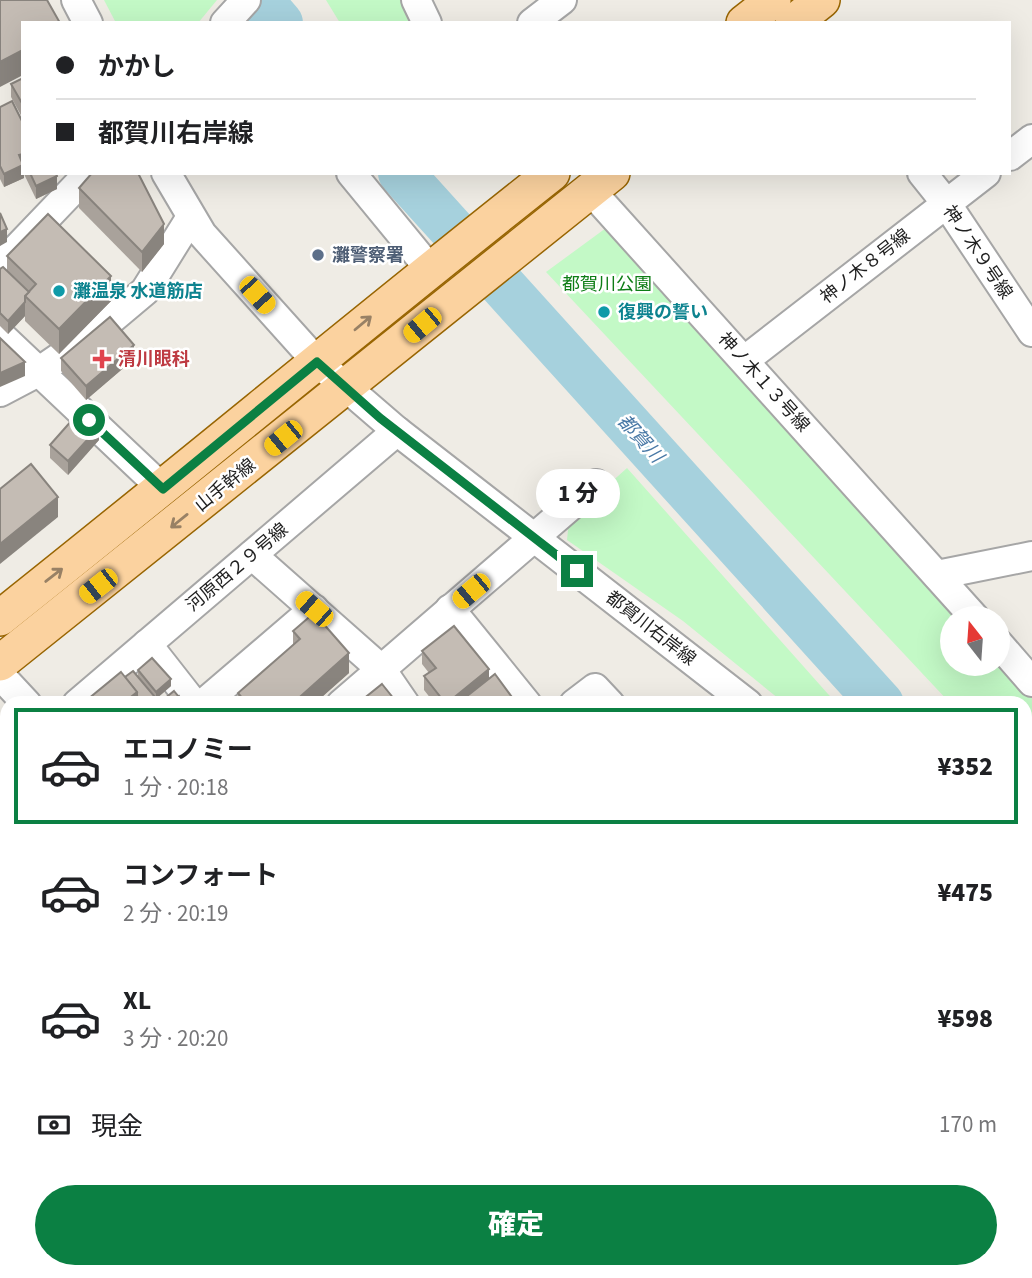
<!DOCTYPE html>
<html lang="ja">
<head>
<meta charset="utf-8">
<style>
	body { margin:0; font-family:"Source Sans 3","Noto Sans JP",sans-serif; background:#f2f2f2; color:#202124; height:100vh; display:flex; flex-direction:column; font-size:26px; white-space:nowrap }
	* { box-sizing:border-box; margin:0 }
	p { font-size:23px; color:#757577 }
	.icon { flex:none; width:38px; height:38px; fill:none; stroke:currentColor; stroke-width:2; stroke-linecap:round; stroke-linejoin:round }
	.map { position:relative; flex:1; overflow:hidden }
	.drawer { position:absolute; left:0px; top:696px; width:1032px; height:583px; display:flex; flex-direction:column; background:#fff; border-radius:21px 21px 0 0; box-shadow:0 7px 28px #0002 }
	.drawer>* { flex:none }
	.banner { position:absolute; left:21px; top:21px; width:990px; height:154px; border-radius:0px; box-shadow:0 7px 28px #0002; display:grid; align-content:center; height:154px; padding:0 35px; background:#fff }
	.needle { width:46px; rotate:343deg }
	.controls { position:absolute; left:940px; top:606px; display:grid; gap:14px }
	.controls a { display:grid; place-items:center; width:70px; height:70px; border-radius:50%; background:#fff; box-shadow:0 7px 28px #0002; font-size:35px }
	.end { position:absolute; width:32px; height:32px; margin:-16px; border:9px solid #0b8043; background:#fff; box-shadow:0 0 0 4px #fff }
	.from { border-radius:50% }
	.bubble { position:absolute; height:49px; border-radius:24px; background:#fff; box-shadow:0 7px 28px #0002; font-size:23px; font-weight:800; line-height:49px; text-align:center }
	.car { position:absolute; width:21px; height:42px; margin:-21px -10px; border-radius:9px; box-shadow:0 0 5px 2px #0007; background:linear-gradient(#f5c518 24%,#345 0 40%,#f5c518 0 76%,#345 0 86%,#f5c518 0) }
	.banner b { display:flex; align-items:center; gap:24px; height:66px; font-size:26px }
	.banner b+b { border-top:2px solid #e0e0e0 }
	.banner i { width:18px; height:18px; background:#202124 }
	ul { padding:12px 0 0; list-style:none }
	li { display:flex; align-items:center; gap:21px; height:116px; margin:0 14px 10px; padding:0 21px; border:4px solid transparent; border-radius:0px }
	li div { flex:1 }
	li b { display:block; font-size:26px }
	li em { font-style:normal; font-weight:800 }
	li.selected { border-color:#0b8043 }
	li>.icon { width:63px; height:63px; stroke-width:1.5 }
	.pay { display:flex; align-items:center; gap:18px; height:77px; padding:0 35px; font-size:26px }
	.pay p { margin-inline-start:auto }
	.button { display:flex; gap:14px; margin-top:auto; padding:14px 35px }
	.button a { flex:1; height:80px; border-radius:42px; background:#0b8043; color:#fff; font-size:28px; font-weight:800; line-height:80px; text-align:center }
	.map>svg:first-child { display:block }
	.park { fill:#c3f9c6 }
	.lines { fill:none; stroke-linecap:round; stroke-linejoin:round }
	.river { stroke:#a6d1dd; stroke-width:46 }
	.minor-casing { stroke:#a6a6a6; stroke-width:32 }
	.major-casing { stroke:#986502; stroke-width:38 }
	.minor { stroke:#fff; stroke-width:28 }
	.major { stroke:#fbd29f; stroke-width:35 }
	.wall { fill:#a9a29b }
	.shaded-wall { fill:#89847e }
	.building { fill:#c4bcb4; stroke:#89847e; stroke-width:2 }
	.oneway { stroke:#988165 }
	.route { stroke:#0b8043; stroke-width:9 }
	.service-dot { fill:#5c6f8a; stroke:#fff; stroke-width:2.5 }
	.culture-dot { fill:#0f9aa8; stroke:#fff; stroke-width:2.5 }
	.health-dot { fill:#e0444e; stroke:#fff; stroke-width:2.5 }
	.labels { text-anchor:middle; stroke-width:5; stroke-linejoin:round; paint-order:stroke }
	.street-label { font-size:18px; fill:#1f1f1f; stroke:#fff }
	.service-label { font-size:18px; font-weight:bold; fill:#4e5e75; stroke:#fff; text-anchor:start }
	.park-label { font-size:18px; fill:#0d7d15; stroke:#fff }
	.culture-label { font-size:18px; font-weight:bold; fill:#0d838f; stroke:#fff; text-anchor:start }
	.health-label { font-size:18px; font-weight:bold; fill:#be3a42; stroke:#fff; text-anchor:start }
	.water-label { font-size:19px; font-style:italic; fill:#4979a6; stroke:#fff }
</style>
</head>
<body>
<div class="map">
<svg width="1032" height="1278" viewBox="0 0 1032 1278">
	<rect width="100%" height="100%" fill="#efece5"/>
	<g class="park">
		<path d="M104,0H217L198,23H116Z"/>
		<path d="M326,0H400L409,23H340Z"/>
		<path d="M606,228L960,618H952V663H998V659L1032,698V791L1026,784V704L950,703L546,272Z"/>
		<path d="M627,468L828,694L837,703H784L683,621L567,540L569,520Z"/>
	</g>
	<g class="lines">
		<g class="river">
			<path d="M260,0L280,23"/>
			<path d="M401,173L881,704"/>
		</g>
		<g class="minor-casing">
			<g id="minor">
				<path d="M76,0L88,23"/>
				<path d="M416,0L427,23"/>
				<path d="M225,23L246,0"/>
				<path d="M532,23L562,0"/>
				<path d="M1010,156L1032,139"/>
				<path d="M166,173L202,234L317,362L397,431L748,704"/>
				<path d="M351,173L429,268"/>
				<path d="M922,173L946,203L1032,332"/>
				<path d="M591,191L975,618"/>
				<path d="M0,266L89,173"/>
				<path d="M0,335L163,489"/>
				<path d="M745,360L986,173"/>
				<path d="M0,392L38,372L95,333L145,291L191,217"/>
				<path d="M252,555L381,669L405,704"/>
				<path d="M937,575L1032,556"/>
				<path d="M450,609L527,704"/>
				<path d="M998,643L1032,682"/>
				<path d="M147,644L194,704"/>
				<path d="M0,675L27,704"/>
				<path d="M77,704L397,431"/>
				<path d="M203,704L314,609"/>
				<path d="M341,704L596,484"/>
				<path d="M574,704L595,688L610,704"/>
				<path d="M0,799L7,795"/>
				<path d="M1026,882L1032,878"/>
				<path d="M0,899L7,893"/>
				<path d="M1026,995L1032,1002"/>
				<path d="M0,1001L7,995"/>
				<path d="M0,1113L7,1122"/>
				<path d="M1026,1178L1032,1185"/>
				<path d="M0,1272L7,1269"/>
				<path d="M130,1272L135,1278"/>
				<path d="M346,1272L351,1278"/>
				<path d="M532,1272L538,1278"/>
				<path d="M826,1272L831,1278"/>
				<path d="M206,1278L216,1272"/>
				<path d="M441,1278L448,1272"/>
				<path d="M657,1278L664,1272"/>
			</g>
		</g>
		<g class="major-casing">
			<g id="major">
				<path d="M744,23L773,0"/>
				<path d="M793,23L822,0"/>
				<path d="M0,618C185,471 367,319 552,173"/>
				<path d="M0,663L612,173"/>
			</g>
		</g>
		<use href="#minor" class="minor"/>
		<use href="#major" class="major"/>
	</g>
	<g class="wall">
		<path d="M23,78V119L11,97V84Z"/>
		<path d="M0,107L23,123V173H56L57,189L36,199L24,174V178L4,187L0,179Z"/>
		<path d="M79,188L164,244L142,272L79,208Z"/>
		<path d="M7,256L111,301L59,354L25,321V316L8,334L0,326V269L7,270Z"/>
		<path d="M61,358L134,359L86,400L61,371Z"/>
		<path d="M99,440L68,475L50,458V445Z"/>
		<path d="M293,631L349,673L314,704H238V693L293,645Z"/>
		<path d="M422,651L489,679L517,704H435L424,690V676L429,673L422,664Z"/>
		<path d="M138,670L171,686L156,699L155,697L154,704L137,703V704L125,677H138Z"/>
	</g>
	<g class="shaded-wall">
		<path d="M23,50V75L0,87V62Z"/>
		<path d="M23,154V159L22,156V166L23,165L24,178L4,187V174L19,155Z"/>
		<path d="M57,176V189L36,199V186Z"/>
		<path d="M164,224V244L142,272V252Z"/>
		<path d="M7,229V242L0,246V232Z"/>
		<path d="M111,276V301L59,354V329Z"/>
		<path d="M25,302V316L8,334V321Z"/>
		<path d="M134,345V359L86,400V386Z"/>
		<path d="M25,362V376L0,387V373Z"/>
		<path d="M99,427V440L68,475V461Z"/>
		<path d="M58,497V517L0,564V544Z"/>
		<path d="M349,653V673L314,704H292Z"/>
		<path d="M489,669V683L463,704H447Z"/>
		<path d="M171,679V686L156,699V692Z"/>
		<path d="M137,692V704H131V697Z"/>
		<path d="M155,697L154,704H146Z"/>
	</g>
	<g class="building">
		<path d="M0,0H47L60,23H23V50L0,62Z"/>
		<path d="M23,78V105L11,84Z"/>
		<path d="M12,101L23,123V154L19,155L23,165L4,174L0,166V107Z"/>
		<path d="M30,173H56L57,176L36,186Z"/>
		<path d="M92,173H138L164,224L142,252L79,188Z"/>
		<path d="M0,213L7,229L0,232Z"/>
		<path d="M48,214L111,276L59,329L25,296L36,284L7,256Z"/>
		<path d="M3,267L29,292L25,296V302L8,321L0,313V269Z"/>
		<path d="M110,317L134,345L86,386L61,358Z"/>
		<path d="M0,338L25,362L0,373Z"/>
		<path d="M81,410L99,427L68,461L50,445Z"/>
		<path d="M31,464L58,497L0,544V489Z"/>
		<path d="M314,613L349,653L292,704H247L238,693L300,639L293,631Z"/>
		<path d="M454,626L489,669L446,704L424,676L436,668L422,651Z"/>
		<path d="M152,658L171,679L156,692L138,670Z"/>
		<path d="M133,671L155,697L146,704H144L137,696V692L125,677Z"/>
		<path d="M121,672L137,692L131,697L136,704H82Z"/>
		<path d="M495,674L517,704H457Z"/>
		<path d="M382,684L398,704H357Z"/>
		<path d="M174,691L178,696L169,704H158Z"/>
		<path d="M179,696L185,704H169Z"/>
	</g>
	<defs><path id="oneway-shaft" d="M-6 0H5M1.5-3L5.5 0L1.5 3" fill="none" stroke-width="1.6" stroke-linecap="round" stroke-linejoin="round" transform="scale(1.75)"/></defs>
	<g class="oneway">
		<use href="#oneway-shaft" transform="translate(363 323) rotate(-40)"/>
		<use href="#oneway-shaft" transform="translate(179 521) rotate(141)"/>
		<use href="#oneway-shaft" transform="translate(54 575) rotate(-38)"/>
	</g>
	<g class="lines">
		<path class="route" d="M89,420L163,489L317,362L380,418L577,571"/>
	</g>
	<circle class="service-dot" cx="318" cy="255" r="7"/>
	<g class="culture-dot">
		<circle cx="59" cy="291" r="7"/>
		<circle cx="604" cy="312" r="7"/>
	</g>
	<path class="health-dot" d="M98.5 348.5h7v7h7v7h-7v7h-7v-7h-7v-7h7z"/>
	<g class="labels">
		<g class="street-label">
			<text transform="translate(978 252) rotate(56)" y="6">神ノ木９号線</text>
			<text transform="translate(865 266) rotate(-38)" y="6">神ノ木８号線</text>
			<text transform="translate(764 382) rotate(48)" y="6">神ノ木１３号線</text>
			<text transform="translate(225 485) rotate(-39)" y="6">山手幹線</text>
			<text transform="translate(237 567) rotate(-40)" y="6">河原西２９号線</text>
			<text transform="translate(651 628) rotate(38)" y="6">都賀川右岸線</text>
		</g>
		<g class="service-label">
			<text x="332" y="261">灘警察署</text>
		</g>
		<g class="park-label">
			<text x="607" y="290">都賀川公園</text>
		</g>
		<g class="culture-label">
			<text x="73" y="297">灘温泉 水道筋店</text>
			<text x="618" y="318">復興の誓い</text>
		</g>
		<g class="health-label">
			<text x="118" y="365">清川眼科</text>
		</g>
		<g class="water-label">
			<text transform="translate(641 438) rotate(48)" y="7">都賀川</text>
		</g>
	</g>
</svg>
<div class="controls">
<a><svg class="needle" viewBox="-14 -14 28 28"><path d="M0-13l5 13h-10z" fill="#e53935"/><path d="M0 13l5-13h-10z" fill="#757577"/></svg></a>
</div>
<i class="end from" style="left:89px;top:420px"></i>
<i class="end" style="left:577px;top:571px"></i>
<div class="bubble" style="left:536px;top:469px;width:84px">1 分</div>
<i class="car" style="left:257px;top:295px;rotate:138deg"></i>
<i class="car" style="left:422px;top:325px;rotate:230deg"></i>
<i class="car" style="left:283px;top:438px;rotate:231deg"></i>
<i class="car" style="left:98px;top:586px;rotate:232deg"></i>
<i class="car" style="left:471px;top:591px;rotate:230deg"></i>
<i class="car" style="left:314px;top:609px;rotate:311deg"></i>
<div class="banner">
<b><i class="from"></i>かかし</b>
<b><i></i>都賀川右岸線</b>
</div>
<section class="drawer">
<ul>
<li class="selected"><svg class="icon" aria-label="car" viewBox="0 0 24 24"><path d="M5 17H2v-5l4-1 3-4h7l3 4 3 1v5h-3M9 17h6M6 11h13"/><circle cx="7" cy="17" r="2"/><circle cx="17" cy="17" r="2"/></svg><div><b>エコノミー</b><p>1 分 · 20:18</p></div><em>¥352</em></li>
<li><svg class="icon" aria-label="car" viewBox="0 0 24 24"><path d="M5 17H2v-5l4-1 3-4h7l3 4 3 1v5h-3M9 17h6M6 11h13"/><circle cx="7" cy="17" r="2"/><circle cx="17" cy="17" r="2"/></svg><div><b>コンフォート</b><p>2 分 · 20:19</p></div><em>¥475</em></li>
<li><svg class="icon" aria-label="car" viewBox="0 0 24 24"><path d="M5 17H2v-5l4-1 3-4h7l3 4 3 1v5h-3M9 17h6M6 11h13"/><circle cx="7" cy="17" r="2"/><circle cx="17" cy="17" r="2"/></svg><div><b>XL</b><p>3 分 · 20:20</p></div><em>¥598</em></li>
</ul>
<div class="pay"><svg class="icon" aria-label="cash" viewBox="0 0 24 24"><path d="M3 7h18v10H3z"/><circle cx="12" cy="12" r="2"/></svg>現金<p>170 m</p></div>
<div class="button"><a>確定</a></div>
</section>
</div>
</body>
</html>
